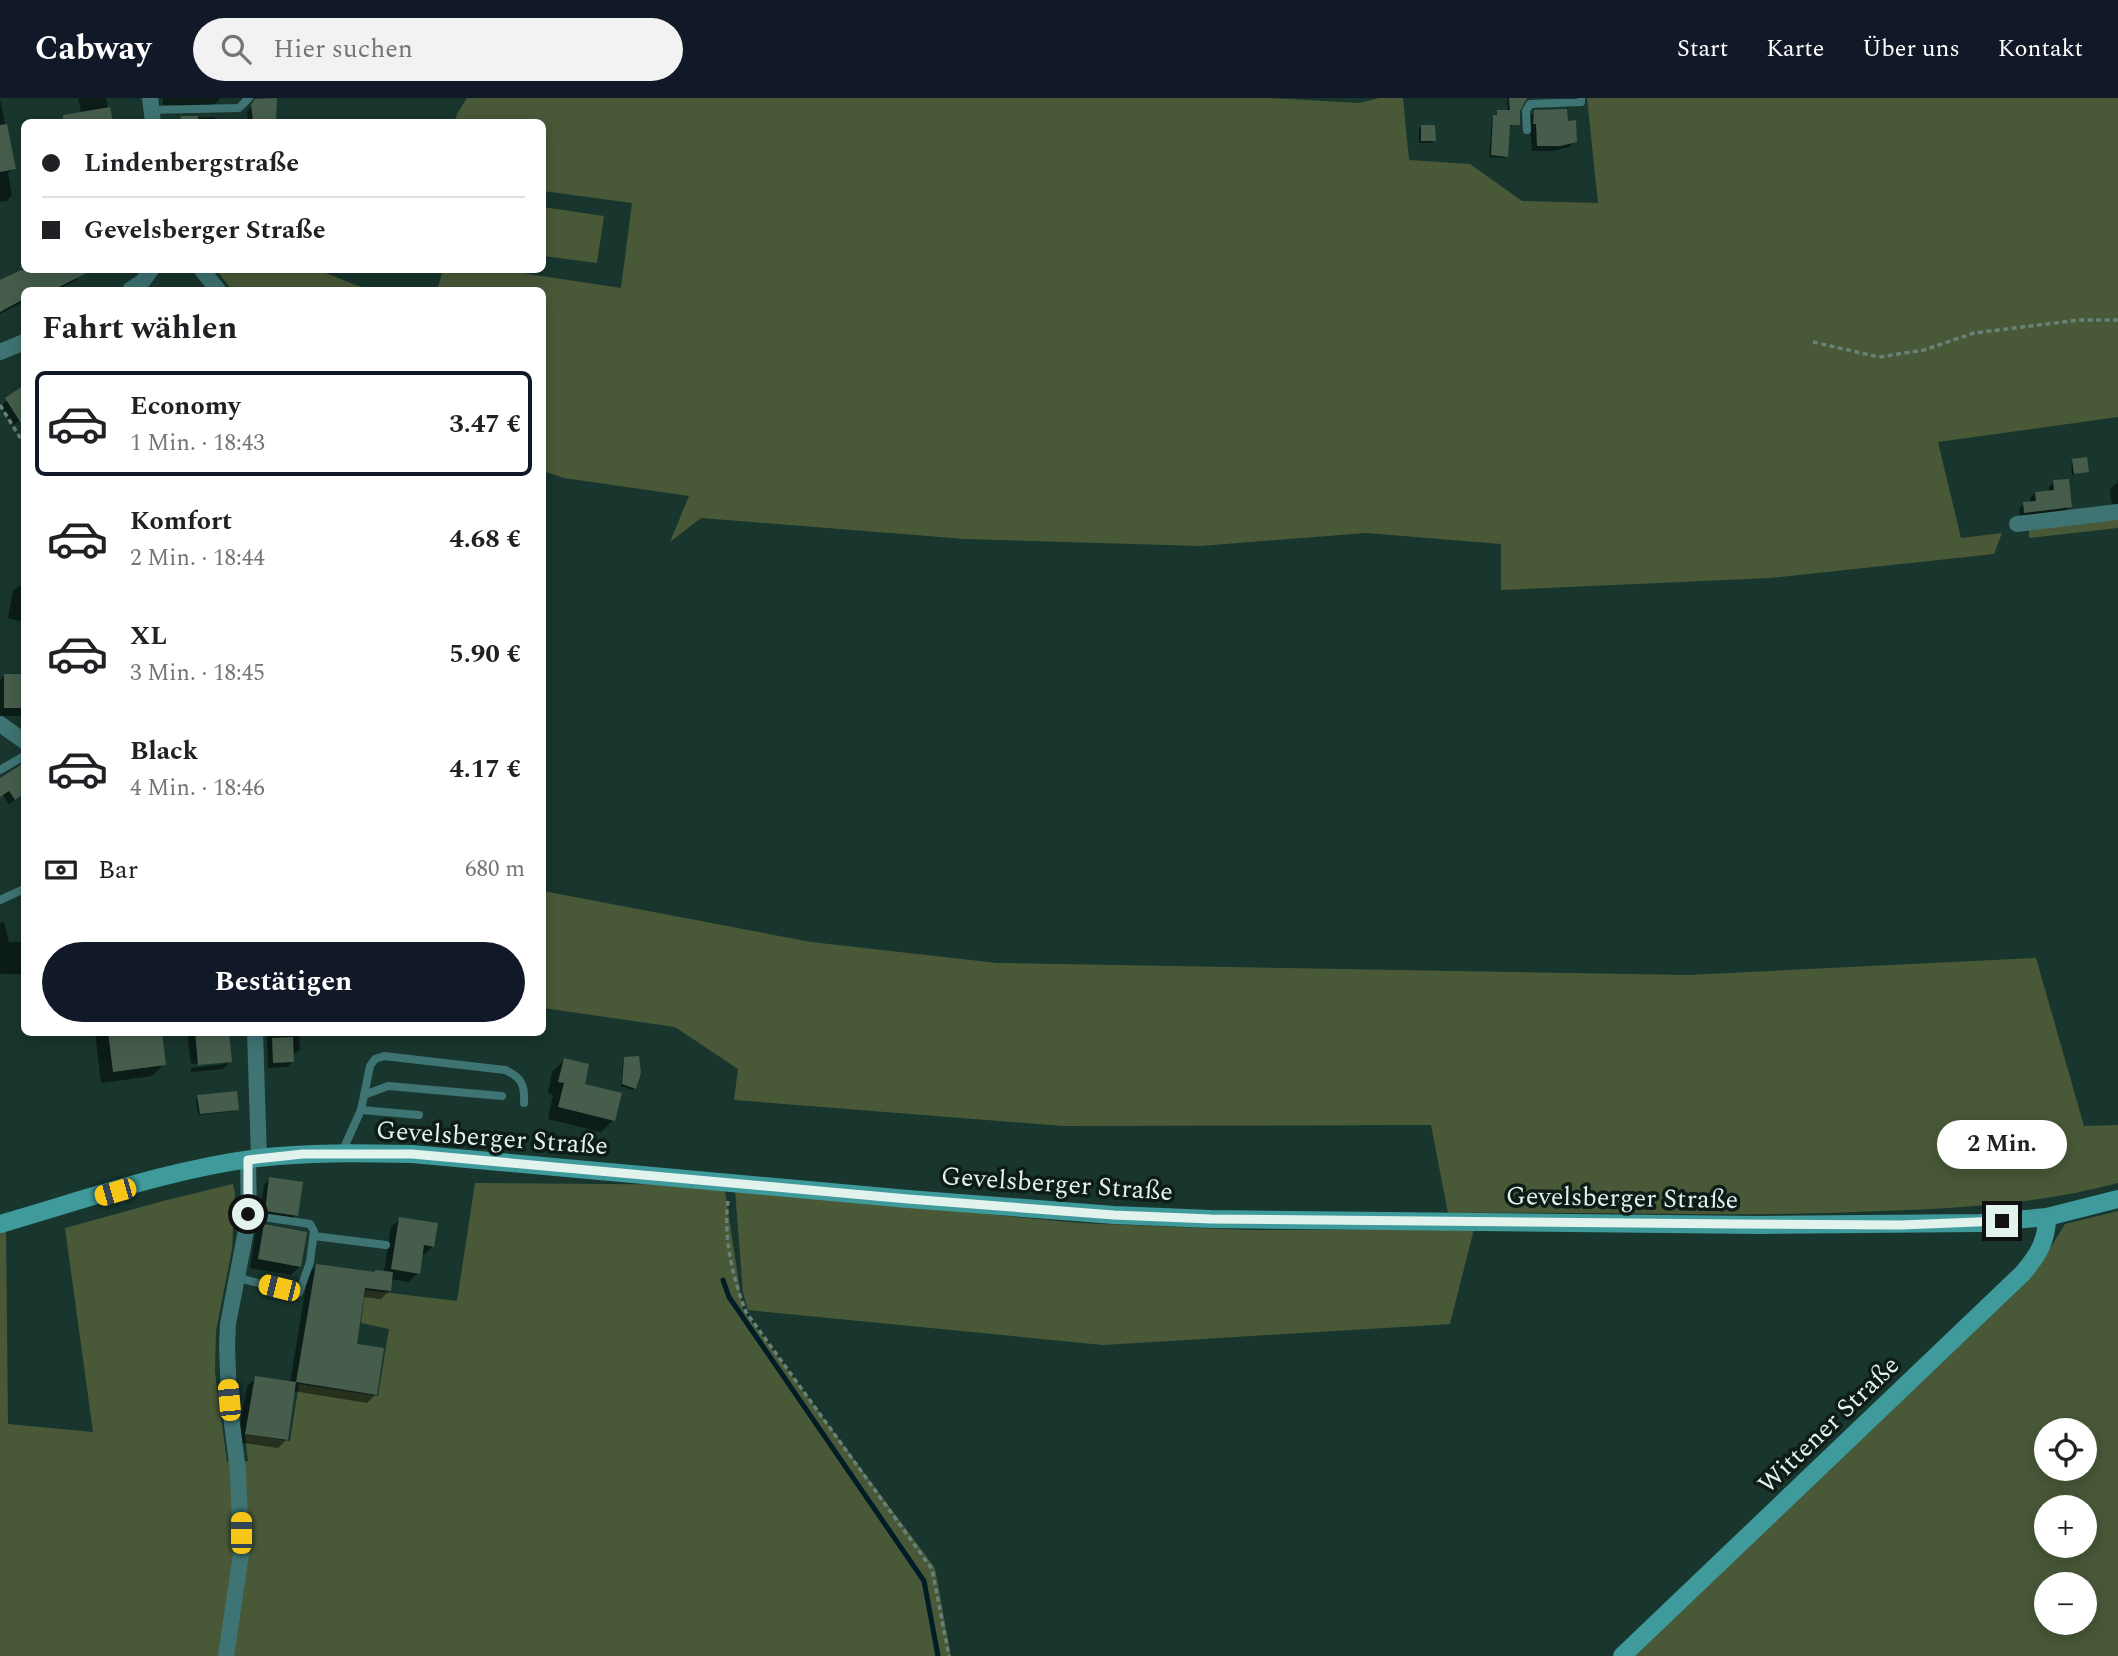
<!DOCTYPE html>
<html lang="de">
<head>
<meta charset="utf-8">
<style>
	body { margin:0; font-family:Spectral,serif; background:#f2f2f2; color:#202124; height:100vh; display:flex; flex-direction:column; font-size:26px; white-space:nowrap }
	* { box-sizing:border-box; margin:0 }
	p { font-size:23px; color:#757577 }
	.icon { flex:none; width:38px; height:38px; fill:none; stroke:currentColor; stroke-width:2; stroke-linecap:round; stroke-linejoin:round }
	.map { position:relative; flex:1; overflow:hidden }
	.panel { position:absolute; left:21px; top:189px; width:525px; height:749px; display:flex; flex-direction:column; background:#fff; border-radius:10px; box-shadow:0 4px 18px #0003 }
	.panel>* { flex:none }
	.guide { position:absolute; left:21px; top:21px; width:525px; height:154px; border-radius:10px; box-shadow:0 4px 18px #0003; display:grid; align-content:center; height:154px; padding:0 21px; background:#fff }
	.tools { position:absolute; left:2034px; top:1320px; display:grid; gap:14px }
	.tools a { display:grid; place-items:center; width:63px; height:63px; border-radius:50%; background:#fff; box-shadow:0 4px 18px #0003; font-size:35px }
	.end { position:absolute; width:32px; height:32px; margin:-16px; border:9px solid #e2f3ed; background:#111; box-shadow:0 0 0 4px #111 }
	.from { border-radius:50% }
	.bubble { position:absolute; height:49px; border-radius:24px; background:#fff; box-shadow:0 4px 18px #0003; font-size:23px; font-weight:700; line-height:49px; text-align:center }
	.car { position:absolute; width:21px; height:42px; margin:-21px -10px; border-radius:9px; box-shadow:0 0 5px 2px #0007; background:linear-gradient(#f5c518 24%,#345 0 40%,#f5c518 0 76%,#345 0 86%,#f5c518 0) }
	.guide b { display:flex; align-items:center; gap:24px; height:66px; font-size:26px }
	.guide b+b { border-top:2px solid #e0e0e0 }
	.guide i { width:18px; height:18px; background:#202124 }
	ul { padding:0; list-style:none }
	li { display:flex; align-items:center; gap:21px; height:105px; margin:0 14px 10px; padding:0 7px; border:4px solid transparent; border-radius:10px }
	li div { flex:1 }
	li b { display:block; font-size:26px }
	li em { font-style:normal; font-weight:700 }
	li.active { border-color:#111827 }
	li>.icon { width:63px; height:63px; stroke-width:1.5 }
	h2 { padding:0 21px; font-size:32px; line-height:84px }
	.pay { display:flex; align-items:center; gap:18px; height:77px; padding:0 21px; font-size:26px }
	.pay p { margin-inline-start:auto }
	.button { display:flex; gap:14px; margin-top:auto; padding:14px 21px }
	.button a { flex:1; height:80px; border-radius:42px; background:#111827; color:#fff; font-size:28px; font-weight:700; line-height:80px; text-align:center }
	header { display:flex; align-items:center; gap:42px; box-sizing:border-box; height:98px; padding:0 35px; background:#111827; color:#fff }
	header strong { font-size:33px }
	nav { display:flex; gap:38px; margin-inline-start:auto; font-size:24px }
	.search { width:490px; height:63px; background:#f2f2f2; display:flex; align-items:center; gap:18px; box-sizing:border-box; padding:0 24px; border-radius:38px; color:#757577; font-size:26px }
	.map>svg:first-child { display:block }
	.green { fill:#495938; fill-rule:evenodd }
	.shadow { fill:#0007 }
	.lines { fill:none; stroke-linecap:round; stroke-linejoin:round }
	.stream { stroke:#001d25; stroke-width:5 }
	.building { fill:#465d4c }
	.path { stroke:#688179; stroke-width:3.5; stroke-dasharray:5 3.5; stroke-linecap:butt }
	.service { stroke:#3f7474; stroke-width:8 }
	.minor { stroke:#3f7474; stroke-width:16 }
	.secondary { stroke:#3f9a9b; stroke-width:18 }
	.route { stroke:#e2f3ed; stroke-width:9 }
	.labels { text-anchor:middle; stroke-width:7; stroke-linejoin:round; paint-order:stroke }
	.street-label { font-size:26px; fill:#e2f3ed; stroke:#0e1b17 }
</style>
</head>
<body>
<header>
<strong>Cabway</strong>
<div class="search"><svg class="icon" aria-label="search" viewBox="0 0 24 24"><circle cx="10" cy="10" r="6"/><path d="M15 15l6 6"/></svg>Hier suchen</div>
<nav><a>Start</a><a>Karte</a><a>Über uns</a><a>Kontakt</a></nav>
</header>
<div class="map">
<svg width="2118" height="1558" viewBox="0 0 2118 1558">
	<rect width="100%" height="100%" fill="#18362e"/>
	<g class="green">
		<path d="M467,0H1270L1359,5L1379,0H1403L1409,62L1470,66L1522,103L1598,105L1587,0H2118V319L1938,344L1961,440L2002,435L1994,456L1770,480L1501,492V446L1366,435L1200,448L965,441L701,420L670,444L689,398L564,380L543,373L542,192H437L443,172H501L621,190L632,105L543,93L542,24H455L457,16Z"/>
		<path d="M543,109L604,118L597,165L543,158Z"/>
		<path d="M216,172H318L369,192H232Z"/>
		<path d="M2118,420V430L2029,440V432Z"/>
		<path d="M543,793L811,844L997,865L1688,877L2036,860L2084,1028L2118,1027V1085C2040,1106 1962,1110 1882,1113C1738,1120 1593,1113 1448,1115L1431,1027L1063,1028L734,1002L738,971L675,929L543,910Z"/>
		<path d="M475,1085L724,1087L743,1212L935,1470L951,1558H0V1130L6,1129L8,1326L93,1334L65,1130L167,1102L233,1086L235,1095L232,1151L216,1233L215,1274L227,1364L248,1363L245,1336L290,1343L299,1286L378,1298L389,1231L361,1225L365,1192L457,1203Z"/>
		<path d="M735,1092L1080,1125L1248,1132L1474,1131L1450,1226L1103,1247L748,1212L743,1195Z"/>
		<path d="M2118,1113V1558H1632L1972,1236L2038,1170L2065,1126ZM2046,1332H2084V1370H2046ZM2046,1409H2084V1447H2046ZM2046,1486H2084V1524H2046Z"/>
	</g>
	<g class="shadow">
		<path d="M78,0H106L111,23L115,22V24H83Z"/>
		<path d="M163,0H220V1L212,8L176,11V7H163Z"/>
		<path d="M1507,0H1525L1518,12V26L1508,28L1507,58L1505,60L1489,59L1492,21L1498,14L1508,13Z"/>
		<path d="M0,1L14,70L8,75L12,97L7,103L0,104Z"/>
		<path d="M256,3L275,22H288V24H248L247,14Z"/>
		<path d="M1535,14L1566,24L1575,43L1569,49L1554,53H1532L1529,20Z"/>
		<path d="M215,19V24H177L182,20Z"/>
		<path d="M1421,29L1434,42L1432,45H1419V31Z"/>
		<path d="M24,168V172H80L82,176L75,183L56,192H24V208L21,205L0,216V184L21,174Z"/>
		<path d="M24,290V320L13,327L1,307Z"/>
		<path d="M2073,363L2087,373L2072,377L2071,365Z"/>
		<path d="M2118,380V406L2112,407L2110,391L2117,385Z"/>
		<path d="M2054,384L2070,408L2065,413L2020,419L2019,411L2024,406L2031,405L2030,400L2035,395L2049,394V389Z"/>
		<path d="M19,488L24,489V524L8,520L13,493Z"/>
		<path d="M4,577H24V618H0V582Z"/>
		<path d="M23,668L24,696L9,706L3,697L0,699V679L3,680Z"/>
		<path d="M4,824L9,844H24V876H0V825Z"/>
		<path d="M95,934H160L164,966L152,978L101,985Z"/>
		<path d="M187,934H228L230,963L223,971L191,974V970L225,966V963L191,966Z"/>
		<path d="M267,934H299L300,952L292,957V964L287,969L268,970Z"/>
		<path d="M625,960L635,990L632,992L621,988L623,963Z"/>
		<path d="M564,962L583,987L613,1022L601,1034L548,1021L553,997L548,995L552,974Z"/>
		<path d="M198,999L237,1011L235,1013L198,1017L196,1001Z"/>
		<path d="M270,1081L296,1117L291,1122L260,1118L264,1087Z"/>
		<path d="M400,1121L433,1148L424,1157L421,1156L418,1175L409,1184L391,1181L390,1192L381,1201L362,1199L355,1248L376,1296L367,1305L293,1293L287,1341L278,1350L237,1344L247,1288L256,1280L290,1285L308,1176L317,1168L374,1176L384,1174L391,1129Z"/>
		<path d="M264,1128L300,1168L291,1177L250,1170L255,1136Z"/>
	</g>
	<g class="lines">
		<path class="stream" d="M723,1182L729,1199L924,1483L938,1558"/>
	</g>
	<g class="building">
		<path d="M277,0L276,24H253L251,7L255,1Z"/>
		<path d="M1509,0H1527L1520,13V27H1510L1508,59L1491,57L1493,17H1497V12H1510Z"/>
		<path d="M110,9L113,24H63V17Z"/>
		<path d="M1567,11L1568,23L1576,22L1577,44L1560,48H1537L1536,26H1533L1534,12Z"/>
		<path d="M181,18H198V24H180Z"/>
		<path d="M7,26L16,71L0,74V27Z"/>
		<path d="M1421,27H1435L1436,43H1421Z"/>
		<path d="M21,172H93L53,192H24V201L0,214V182Z"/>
		<path d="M24,287V330L5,300Z"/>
		<path d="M2087,359L2089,374L2074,376L2072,361Z"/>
		<path d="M2069,381L2072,409L2024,415L2023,404L2036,403L2035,394L2054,392L2053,382Z"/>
		<rect x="4" y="576" width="20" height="34"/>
		<path d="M24,665V696L15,702L9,693L0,699V680Z"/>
		<path d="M108,934H162L166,967L113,974Z"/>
		<path d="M195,934H229L232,964L198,967Z"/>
		<path d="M293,939L294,964L273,965L272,940Z"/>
		<path d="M639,958L641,975L636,991L622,986L624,959Z"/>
		<path d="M564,960L589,966L585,986L622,995L615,1023L558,1009L564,985L558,984Z"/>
		<path d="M237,993L239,1012L200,1016L197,997Z"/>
		<path d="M269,1079L303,1084L298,1118L265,1113Z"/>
		<path d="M399,1119L438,1125L434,1149L424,1147L420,1176L391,1171Z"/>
		<path d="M264,1126L307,1134L301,1169L258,1161Z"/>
		<path d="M316,1166L375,1174V1172L393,1174L391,1193L365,1190L357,1246L384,1250L377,1297L296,1284Z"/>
		<path d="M255,1278L296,1284L288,1342L245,1336Z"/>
	</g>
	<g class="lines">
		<g class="path">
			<path d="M1813,244L1879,259L1924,252L1974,235L2079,222H2118"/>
			<path d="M0,307L24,346"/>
			<path d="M728,1103C723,1139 733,1181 746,1214L932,1471L949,1558"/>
		</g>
		<g class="service">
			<path d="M151,12L239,10L249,0"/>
			<path d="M1527,32L1526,13L1530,6L1581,4V0"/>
			<path d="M0,672L24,658"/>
			<path d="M0,802L24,791"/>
			<path d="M364,997L388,988L502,998"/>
			<path d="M361,1012L419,1017"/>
			<path d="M342,1054L361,1012L370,968L375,961L384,958L505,972C522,979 525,988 524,1005"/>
			<path d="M314,1138L386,1147"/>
			<path d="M238,1180L299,1195L310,1164L314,1133L310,1126L249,1117"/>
		</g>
		<g class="minor">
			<path d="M150,0L153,24"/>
			<path d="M202,172L218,192"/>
			<path d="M130,192L142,184L151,172"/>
			<path d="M0,254L24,244"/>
			<path d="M2017,426L2118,414"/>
			<path d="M0,626L24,643"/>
			<path d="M255,934L259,1060"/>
			<path d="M226,1558L241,1456L238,1373L229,1302L227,1249L228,1226L249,1117L248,1061"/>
		</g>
		<g class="secondary">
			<path d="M0,1126C84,1102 170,1071 258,1060C309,1054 360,1055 412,1056L908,1101L1114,1117L1211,1121L1760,1127L1980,1125L2047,1119L2118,1101"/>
			<path d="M1622,1558L2023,1175C2038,1157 2047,1143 2047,1119"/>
		</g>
	</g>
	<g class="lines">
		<path class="route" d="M248,1116V1062L303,1056H412L908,1101L1114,1117L1211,1121L1738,1126L1901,1127L2002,1123"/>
	</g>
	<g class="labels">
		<g class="street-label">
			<text transform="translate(492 1039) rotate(4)" y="9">Gevelsberger Straße</text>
			<text transform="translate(1057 1085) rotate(4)" y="9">Gevelsberger Straße</text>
			<text transform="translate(1622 1099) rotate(1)" y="9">Gevelsberger Straße</text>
			<text transform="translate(1828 1326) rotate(-44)" y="9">Wittener Straße</text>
		</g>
	</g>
</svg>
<div class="tools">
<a><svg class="icon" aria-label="locate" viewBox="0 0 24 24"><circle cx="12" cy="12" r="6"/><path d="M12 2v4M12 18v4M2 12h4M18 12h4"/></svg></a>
<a>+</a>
<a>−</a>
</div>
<i class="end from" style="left:248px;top:1116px"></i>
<i class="end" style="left:2002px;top:1123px"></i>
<div class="bubble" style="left:1937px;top:1022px;width:130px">2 Min.</div>
<i class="car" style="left:115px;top:1094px;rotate:254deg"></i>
<i class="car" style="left:279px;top:1190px;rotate:284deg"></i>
<i class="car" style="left:229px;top:1302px;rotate:355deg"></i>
<i class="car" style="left:241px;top:1435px;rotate:0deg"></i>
<div class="guide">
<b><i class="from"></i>Lindenbergstraße</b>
<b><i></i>Gevelsberger Straße</b>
</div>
<section class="panel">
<h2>Fahrt wählen</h2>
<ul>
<li class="active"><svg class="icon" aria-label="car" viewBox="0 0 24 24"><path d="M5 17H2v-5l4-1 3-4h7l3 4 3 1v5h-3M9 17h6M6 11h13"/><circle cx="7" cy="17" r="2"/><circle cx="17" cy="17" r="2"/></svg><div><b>Economy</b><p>1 Min. · 18:43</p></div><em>3.47 €</em></li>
<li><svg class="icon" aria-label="car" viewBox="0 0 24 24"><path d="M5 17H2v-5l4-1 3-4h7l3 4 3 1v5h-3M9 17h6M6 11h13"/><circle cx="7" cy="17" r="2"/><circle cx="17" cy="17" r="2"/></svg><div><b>Komfort</b><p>2 Min. · 18:44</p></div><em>4.68 €</em></li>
<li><svg class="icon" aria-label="car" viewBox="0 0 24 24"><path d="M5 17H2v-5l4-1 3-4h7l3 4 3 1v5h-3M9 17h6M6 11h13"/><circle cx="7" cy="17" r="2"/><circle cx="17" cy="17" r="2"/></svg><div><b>XL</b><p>3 Min. · 18:45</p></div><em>5.90 €</em></li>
<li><svg class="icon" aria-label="car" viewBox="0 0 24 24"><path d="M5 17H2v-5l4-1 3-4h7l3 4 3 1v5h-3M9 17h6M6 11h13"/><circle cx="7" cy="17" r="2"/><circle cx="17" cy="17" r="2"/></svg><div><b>Black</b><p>4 Min. · 18:46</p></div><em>4.17 €</em></li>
</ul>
<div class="pay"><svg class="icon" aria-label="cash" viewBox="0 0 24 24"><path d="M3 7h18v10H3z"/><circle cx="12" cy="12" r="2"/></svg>Bar<p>680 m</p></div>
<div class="button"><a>Bestätigen</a></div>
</section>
</div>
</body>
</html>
